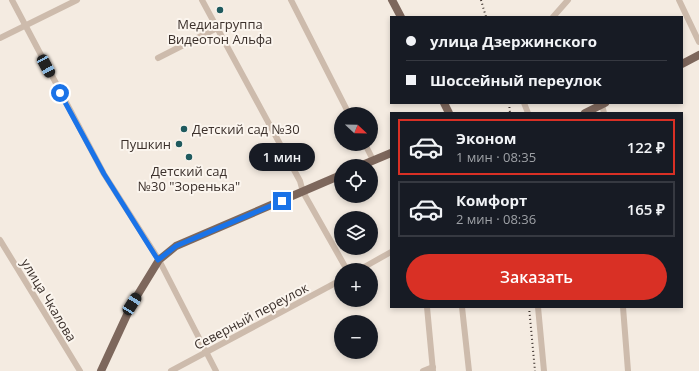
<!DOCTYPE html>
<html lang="ru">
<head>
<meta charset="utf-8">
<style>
	body { margin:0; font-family:"Open Sans",sans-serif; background:#242831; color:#f1f3f6; height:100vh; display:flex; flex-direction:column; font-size:15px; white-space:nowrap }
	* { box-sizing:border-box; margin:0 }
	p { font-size:13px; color:#9ea1a6 }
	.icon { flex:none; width:22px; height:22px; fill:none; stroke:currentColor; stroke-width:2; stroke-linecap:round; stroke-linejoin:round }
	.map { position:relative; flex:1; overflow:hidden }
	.panel { position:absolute; left:390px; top:112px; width:293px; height:196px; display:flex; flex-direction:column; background:#171b24; border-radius:0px; box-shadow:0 2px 6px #0003 }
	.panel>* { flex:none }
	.guide { position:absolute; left:390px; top:16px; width:293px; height:88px; border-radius:0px; box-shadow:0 2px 6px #0003; display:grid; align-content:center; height:88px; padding:0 16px; background:#171b24 }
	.needle { width:26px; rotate:112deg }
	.buttons { position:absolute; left:334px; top:107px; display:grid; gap:8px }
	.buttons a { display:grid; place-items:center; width:44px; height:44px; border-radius:50%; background:#171b24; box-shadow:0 2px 6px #0003; font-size:20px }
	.end { position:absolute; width:18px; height:18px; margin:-9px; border:5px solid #1a73e8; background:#fff; box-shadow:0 0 0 2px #fff }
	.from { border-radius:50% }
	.bubble { position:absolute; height:28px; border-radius:14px; background:#171b24; box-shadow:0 2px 6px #0003; font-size:13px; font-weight:600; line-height:28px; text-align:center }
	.car { position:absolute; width:12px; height:24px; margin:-12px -6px; border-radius:5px; box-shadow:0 0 3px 1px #0007; background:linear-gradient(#222 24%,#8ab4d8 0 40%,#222 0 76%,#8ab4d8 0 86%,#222 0) }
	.guide b { display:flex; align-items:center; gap:14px; height:38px; font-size:15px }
	.guide b+b { border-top:1px solid #363941 }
	.guide i { width:10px; height:10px; background:#f1f3f6 }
	ul { padding:7px 0 0; list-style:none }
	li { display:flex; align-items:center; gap:12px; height:56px; margin:0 8px 6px; padding:0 8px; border:2px solid #363941; border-radius:0px }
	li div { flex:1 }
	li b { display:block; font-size:15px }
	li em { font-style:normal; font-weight:600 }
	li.current { border-color:#d93025 }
	li>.icon { width:36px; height:36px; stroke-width:1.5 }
	.button { display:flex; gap:8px; margin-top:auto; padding:8px 16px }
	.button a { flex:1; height:46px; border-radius:24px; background:#d93025; color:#fff; font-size:16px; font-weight:600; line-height:46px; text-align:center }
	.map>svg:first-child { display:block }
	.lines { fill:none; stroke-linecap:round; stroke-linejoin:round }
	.minor { stroke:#cdbbac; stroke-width:6 }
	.major { stroke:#7d675c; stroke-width:8 }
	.rail { stroke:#3b302b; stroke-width:2; stroke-dasharray:1 3; stroke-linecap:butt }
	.route { stroke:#1a73e8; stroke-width:5 }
	.poi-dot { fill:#1f5a5e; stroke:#fbf5ee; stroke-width:1.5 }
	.labels { text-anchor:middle; stroke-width:4; stroke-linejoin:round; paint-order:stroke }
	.poi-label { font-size:13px; fill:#3b302b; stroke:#fbf5ee }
	.street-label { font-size:13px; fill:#3b302b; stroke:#fbf5ee }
</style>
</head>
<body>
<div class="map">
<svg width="699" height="371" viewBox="0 0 699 371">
	<rect width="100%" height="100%" fill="#f4ebe1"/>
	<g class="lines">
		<g class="minor">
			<path d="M12,0L104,174L159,260L216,371"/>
			<path d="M202,0L300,181L303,192L347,270"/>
			<path d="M291,0L349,114"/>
			<path d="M679,0L699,42"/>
			<path d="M553,17L568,0"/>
			<path d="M0,38L77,0"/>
			<path d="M158,58L217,28"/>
			<path d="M524,103L528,113"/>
			<path d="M602,105L604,113"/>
			<path d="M365,144L373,160"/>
			<path d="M0,240L80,371"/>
			<path d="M359,270L391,252"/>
			<path d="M427,307L433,371"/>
			<path d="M462,307L469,371"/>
			<path d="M538,307L544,371"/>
			<path d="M623,307L628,371"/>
			<path d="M171,371L341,280"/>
			<path d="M423,371L433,367"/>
		</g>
		<g class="major">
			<path d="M392,0L401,17"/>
			<path d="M682,64L699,55"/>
			<path d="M444,103L449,113"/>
			<path d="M585,113L605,103"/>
			<path d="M360,166L391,153"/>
			<path d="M101,371L132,304L159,260L176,246L341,175"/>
		</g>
		<g class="rail">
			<path d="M481,0L486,17"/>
			<path d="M509,103L510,113"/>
			<path d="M529,307L535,371"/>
		</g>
	</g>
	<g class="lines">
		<path class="route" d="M60,93L104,174L158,260L176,246L282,201"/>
	</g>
	<g class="poi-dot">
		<circle cx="220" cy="10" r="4"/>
		<circle cx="184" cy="129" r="4"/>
		<circle cx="179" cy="144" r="4"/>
		<circle cx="189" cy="157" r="4"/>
	</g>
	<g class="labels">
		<g class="poi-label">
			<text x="220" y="29">Медиагруппа<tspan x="220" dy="15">Видеотон Альфа</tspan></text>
			<text x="192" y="134" text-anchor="start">Детский сад №30</text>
			<text x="171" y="149" text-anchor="end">Пушкин</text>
			<text x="189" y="176">Детский сад<tspan x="189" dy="15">№30 "Зоренька"</tspan></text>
		</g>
		<g class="street-label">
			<text transform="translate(49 300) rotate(59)" y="5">улица Чкалова</text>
			<text transform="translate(251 316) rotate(-28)" y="5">Северный переулок</text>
		</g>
	</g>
</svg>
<div class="buttons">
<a><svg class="needle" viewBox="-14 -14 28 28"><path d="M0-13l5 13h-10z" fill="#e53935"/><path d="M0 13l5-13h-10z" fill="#9ea1a6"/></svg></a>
<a><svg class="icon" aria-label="locate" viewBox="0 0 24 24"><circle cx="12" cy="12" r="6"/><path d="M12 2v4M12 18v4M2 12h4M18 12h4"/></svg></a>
<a><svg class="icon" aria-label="layers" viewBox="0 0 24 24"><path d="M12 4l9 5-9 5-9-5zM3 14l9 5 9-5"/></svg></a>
<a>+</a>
<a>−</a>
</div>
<i class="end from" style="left:60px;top:93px"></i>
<i class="end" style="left:282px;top:201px"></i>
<div class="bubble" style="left:249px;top:143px;width:66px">1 мин</div>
<i class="car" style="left:46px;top:66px;rotate:152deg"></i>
<i class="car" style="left:132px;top:304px;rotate:32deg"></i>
<div class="guide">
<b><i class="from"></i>улица Дзержинского</b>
<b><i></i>Шоссейный переулок</b>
</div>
<section class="panel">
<ul>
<li class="current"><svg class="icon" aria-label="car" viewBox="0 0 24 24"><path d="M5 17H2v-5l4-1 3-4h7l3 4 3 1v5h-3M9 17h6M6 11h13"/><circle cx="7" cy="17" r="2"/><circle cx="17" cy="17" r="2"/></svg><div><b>Эконом</b><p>1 мин · 08:35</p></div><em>122 ₽</em></li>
<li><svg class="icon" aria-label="car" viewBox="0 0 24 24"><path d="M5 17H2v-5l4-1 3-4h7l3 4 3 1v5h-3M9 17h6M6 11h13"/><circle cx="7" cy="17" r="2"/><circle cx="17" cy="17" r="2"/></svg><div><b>Комфорт</b><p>2 мин · 08:36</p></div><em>165 ₽</em></li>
</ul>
<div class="button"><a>Заказать</a></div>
</section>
</div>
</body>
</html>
